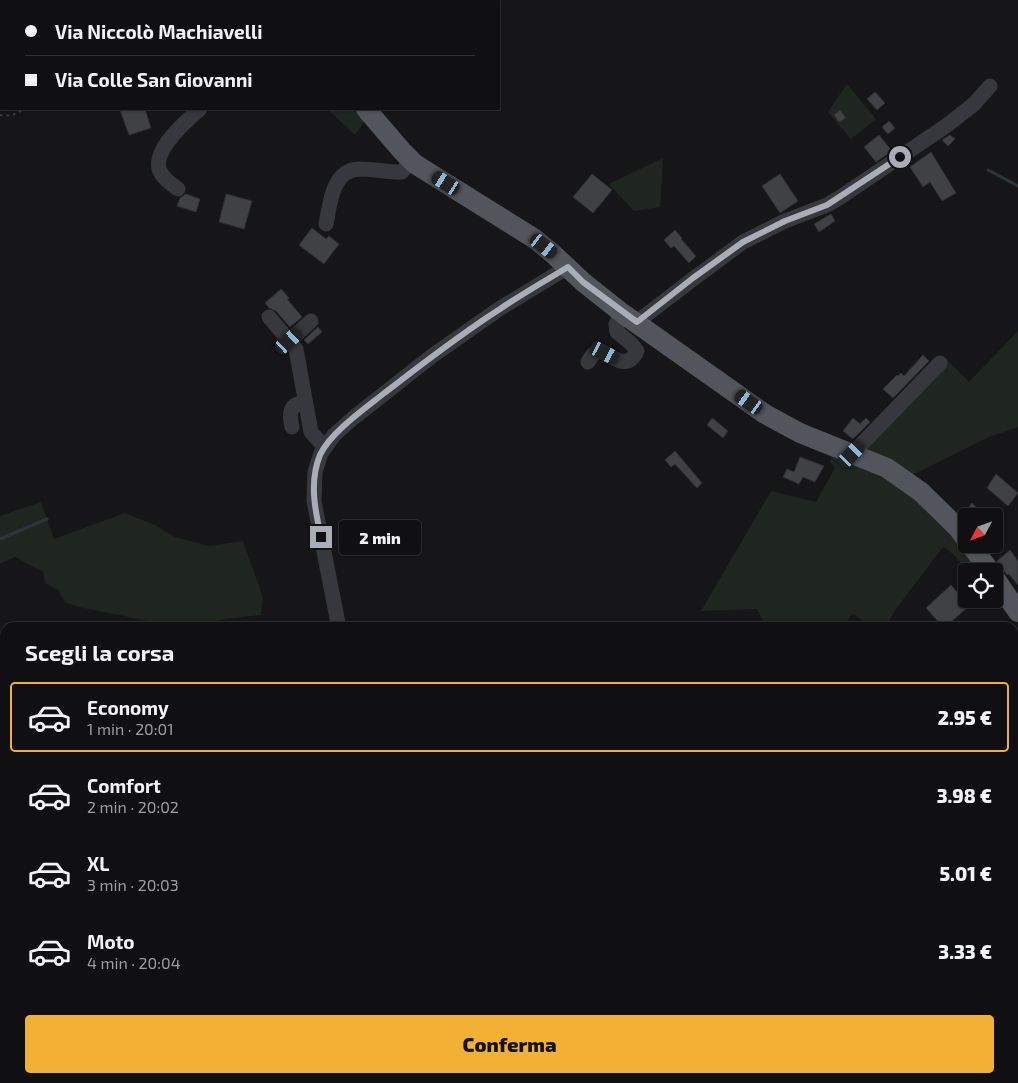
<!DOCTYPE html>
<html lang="it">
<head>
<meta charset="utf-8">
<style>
	body { margin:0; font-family:"Exo 2",sans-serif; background:#19191b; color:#f1f3f6; height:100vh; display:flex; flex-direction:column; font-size:19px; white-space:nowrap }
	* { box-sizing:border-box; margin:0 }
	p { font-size:16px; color:#9c9d9f }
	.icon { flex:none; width:28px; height:28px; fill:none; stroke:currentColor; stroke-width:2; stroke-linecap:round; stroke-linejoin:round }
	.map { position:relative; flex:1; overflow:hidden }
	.drawer { position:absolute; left:0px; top:622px; width:1019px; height:461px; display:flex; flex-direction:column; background:#101012; border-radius:15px 15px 0 0; box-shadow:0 1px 4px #0004,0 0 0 1px #303032 }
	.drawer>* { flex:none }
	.top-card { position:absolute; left:0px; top:0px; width:500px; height:110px; box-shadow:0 1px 4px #0004,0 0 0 1px #303032; display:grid; align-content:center; height:110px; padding:0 25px; background:#101012 }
	.needle { width:32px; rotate:229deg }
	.buttons { position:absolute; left:958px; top:508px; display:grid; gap:10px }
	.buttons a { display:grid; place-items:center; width:45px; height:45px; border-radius:5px; background:#101012; box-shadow:0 1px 4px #0004,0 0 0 1px #303032; font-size:25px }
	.end { position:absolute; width:22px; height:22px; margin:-11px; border:6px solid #a8adb8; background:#111; box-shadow:0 0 0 2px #111 }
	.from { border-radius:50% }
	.bubble { position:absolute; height:35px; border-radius:5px; background:#101012; box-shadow:0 1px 4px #0004,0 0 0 1px #303032; font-size:16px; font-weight:800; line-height:35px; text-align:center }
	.car { position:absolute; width:15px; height:30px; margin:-15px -8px; border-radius:6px; box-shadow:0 0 4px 1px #0007; background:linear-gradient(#222 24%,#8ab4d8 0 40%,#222 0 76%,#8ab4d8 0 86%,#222 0) }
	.top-card b { display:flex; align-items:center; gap:18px; height:48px; font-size:19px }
	.top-card b+b { border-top:1px solid #303032 }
	.top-card i { width:12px; height:12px; background:#f1f3f6 }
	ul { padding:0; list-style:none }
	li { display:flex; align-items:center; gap:15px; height:70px; margin:0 10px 8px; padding:0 15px; border:2px solid transparent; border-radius:5px }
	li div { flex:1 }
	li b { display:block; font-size:19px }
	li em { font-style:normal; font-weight:800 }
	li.current { border-color:#f2b134 }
	li>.icon { width:45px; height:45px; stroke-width:1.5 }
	h2 { padding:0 25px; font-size:22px; line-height:60px }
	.primary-button { display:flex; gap:10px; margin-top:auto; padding:10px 25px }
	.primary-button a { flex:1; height:58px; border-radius:5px; background:#f2b134; color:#111; font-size:20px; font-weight:800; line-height:58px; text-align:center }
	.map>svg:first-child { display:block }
	.green { fill:#1e261f }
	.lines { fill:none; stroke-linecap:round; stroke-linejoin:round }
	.stream { stroke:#2c353c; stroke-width:3 }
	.building { fill:#404145; stroke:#303034 }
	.path { stroke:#3d3f44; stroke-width:2; stroke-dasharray:2.5 4; stroke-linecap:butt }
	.minor { stroke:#37383d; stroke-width:15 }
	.major { stroke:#53555c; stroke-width:20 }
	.route { stroke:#a8adb8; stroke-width:6 }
</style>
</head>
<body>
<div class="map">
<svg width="1018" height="1083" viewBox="0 0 1018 1083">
	<rect width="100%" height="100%" fill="#161618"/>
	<g class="green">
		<path d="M847,84L876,119L851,139L828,112Z"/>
		<path d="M327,109H364L366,119L355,135Z"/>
		<path d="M663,158L660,207L634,211L609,184Z"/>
		<path d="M1018,331V427L989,437L908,477L860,454L946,359L969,382Z"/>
		<path d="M833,457L881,476L900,485L958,538L975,566L968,571H966L965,574C961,561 954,553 943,547L896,609L886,627H873L852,613L847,622L852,627L767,628L757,609L701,611L771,491L816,502L835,468L830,462L831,458Z"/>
		<path d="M41,502L54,539L125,513L155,525L175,537L209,546L243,541L263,597L261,615L233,618L178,627L79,607L65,602L58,590L45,583L43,572L15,557L0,564V516Z"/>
		<path d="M1014,944L1018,956V1059L1014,1061Z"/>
		<path d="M871,1079H976L966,1083H851Z"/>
	</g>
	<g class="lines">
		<g class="stream">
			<path d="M988,170L1018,186"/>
			<path d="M0,539L47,519"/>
		</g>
	</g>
	<g class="building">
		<path d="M875,92L885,103L877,110L867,99Z"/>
		<path d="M124,109H145L151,128L129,135L120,110Z"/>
		<path d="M840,110L846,118L839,122L834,115Z"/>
		<path d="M889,121L895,128L888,134L882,127Z"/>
		<path d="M879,135L892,151L876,162L864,147Z"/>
		<path d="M950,135L955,139L948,146L942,140Z"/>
		<path d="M931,152L956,193L942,201L930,182L923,187L910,167Z"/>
		<path d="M592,174L612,190L593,213L573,197Z"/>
		<path d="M780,174L798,201L780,213L762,186Z"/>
		<path d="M186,194L200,199L196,212L177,206L180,198Z"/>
		<path d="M226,194L252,201L244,229L219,222Z"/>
		<path d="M831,214L835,221L819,232L814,224Z"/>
		<path d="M312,228L326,239L329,236L339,244L324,264L299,245Z"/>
		<path d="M675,230L682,238L681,239L696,256L689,263L674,246L671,248L664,240Z"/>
		<path d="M281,289L289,298L287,299L302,317L290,327L276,311L269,308L265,303Z"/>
		<path d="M318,327L322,332L308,344L304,340Z"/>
		<path d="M923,355L929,361L893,398L883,389L897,375L898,376L901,373L904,376Z"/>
		<path d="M712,418L728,431L723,438L707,425Z"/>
		<path d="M853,418L860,424L866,418L870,422L853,439L843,431Z"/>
		<path d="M675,451L702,483L697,488L675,464L671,467L665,460Z"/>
		<path d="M800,457L824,466L815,482L803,477L799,484L783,477L787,469L794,472Z"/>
		<path d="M996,474L1018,493L1008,506L987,488Z"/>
		<path d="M972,503L986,516H962Z"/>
		<path d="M1010,550L1018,561V585L1009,574L1007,575L997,561Z"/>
		<path d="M951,585L969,606L944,628L926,608Z"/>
	</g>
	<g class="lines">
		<g class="path">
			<path d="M0,115C8,117 17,114 24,109"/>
			<path d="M1014,862L1018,861"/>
		</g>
		<g class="minor">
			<path d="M342,1V0"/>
			<path d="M404,1L405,0"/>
			<path d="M178,189C171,184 162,178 159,169C154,148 186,121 200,109"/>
			<path d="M326,224C330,204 332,170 359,169C373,169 387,172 402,172L412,160"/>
			<path d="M269,317L296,349L311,432L321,443L326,446"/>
			<path d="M637,322L693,279L743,242L785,221L827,205L839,198L946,126L974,104L990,86"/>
			<path d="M289,341L311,321"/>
			<path d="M588,362C591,357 594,351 601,351C615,359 628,370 637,351C632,342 624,338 617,332L616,324L622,313"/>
			<path d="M292,427C289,414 289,403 305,403"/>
			<path d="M852,454L940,363"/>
			<path d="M339,628L314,501L315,472L321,453L334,435L352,419L432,356L499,309L568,267"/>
			<path d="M478,1079L482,1083"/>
			<path d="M512,1083L515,1079"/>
			<path d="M850,1083L852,1079"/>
		</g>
		<g class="major">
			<path d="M110,0L111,1"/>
			<path d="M366,109L402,151L415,164L535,239L552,253L583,282L622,313L765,414L800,433L887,468L921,492L958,528L966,539"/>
			<path d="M970,544L990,571"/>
			<path d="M994,577L1018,612"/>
		</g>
	</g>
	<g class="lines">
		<path class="route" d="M321,537C315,510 309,482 320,455C330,433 364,409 383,394C421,365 459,335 500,309C522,294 545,281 568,267L583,282L637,322L693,278L743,242L785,221L827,205L900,157"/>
	</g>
</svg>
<div class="buttons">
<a><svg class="needle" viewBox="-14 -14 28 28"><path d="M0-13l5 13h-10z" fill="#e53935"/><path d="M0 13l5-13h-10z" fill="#9c9d9f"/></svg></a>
<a><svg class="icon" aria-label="locate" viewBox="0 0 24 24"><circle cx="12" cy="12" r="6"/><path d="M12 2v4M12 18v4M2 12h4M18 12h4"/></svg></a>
</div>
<i class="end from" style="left:900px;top:157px"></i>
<i class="end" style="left:321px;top:537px"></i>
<div class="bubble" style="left:339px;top:520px;width:82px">2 min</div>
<i class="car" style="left:446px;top:183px;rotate:302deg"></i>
<i class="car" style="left:544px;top:246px;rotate:128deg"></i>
<i class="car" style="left:289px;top:341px;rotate:48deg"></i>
<i class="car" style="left:605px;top:353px;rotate:117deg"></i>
<i class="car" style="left:749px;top:402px;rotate:305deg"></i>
<i class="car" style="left:852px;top:454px;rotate:44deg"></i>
<div class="top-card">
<b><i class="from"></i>Via Niccolò Machiavelli</b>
<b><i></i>Via Colle San Giovanni</b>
</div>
<section class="drawer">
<h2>Scegli la corsa</h2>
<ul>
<li class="current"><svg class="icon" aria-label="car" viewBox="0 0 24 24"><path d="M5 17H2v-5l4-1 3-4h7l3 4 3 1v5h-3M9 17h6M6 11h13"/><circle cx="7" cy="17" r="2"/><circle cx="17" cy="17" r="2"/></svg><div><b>Economy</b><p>1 min · 20:01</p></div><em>2.95 €</em></li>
<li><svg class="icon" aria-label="car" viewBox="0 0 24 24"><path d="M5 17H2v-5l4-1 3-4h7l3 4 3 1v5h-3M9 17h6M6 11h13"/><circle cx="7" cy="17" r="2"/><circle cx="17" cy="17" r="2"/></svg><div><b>Comfort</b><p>2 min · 20:02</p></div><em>3.98 €</em></li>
<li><svg class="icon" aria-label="car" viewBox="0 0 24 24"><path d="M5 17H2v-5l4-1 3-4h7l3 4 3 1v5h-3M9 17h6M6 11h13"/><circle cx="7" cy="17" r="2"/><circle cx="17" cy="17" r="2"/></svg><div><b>XL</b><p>3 min · 20:03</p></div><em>5.01 €</em></li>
<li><svg class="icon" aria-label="car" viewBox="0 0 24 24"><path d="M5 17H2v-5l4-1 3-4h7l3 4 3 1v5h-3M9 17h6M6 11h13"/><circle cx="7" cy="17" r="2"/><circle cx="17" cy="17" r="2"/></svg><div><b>Moto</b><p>4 min · 20:04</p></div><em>3.33 €</em></li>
</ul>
<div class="primary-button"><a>Conferma</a></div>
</section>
</div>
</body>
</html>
